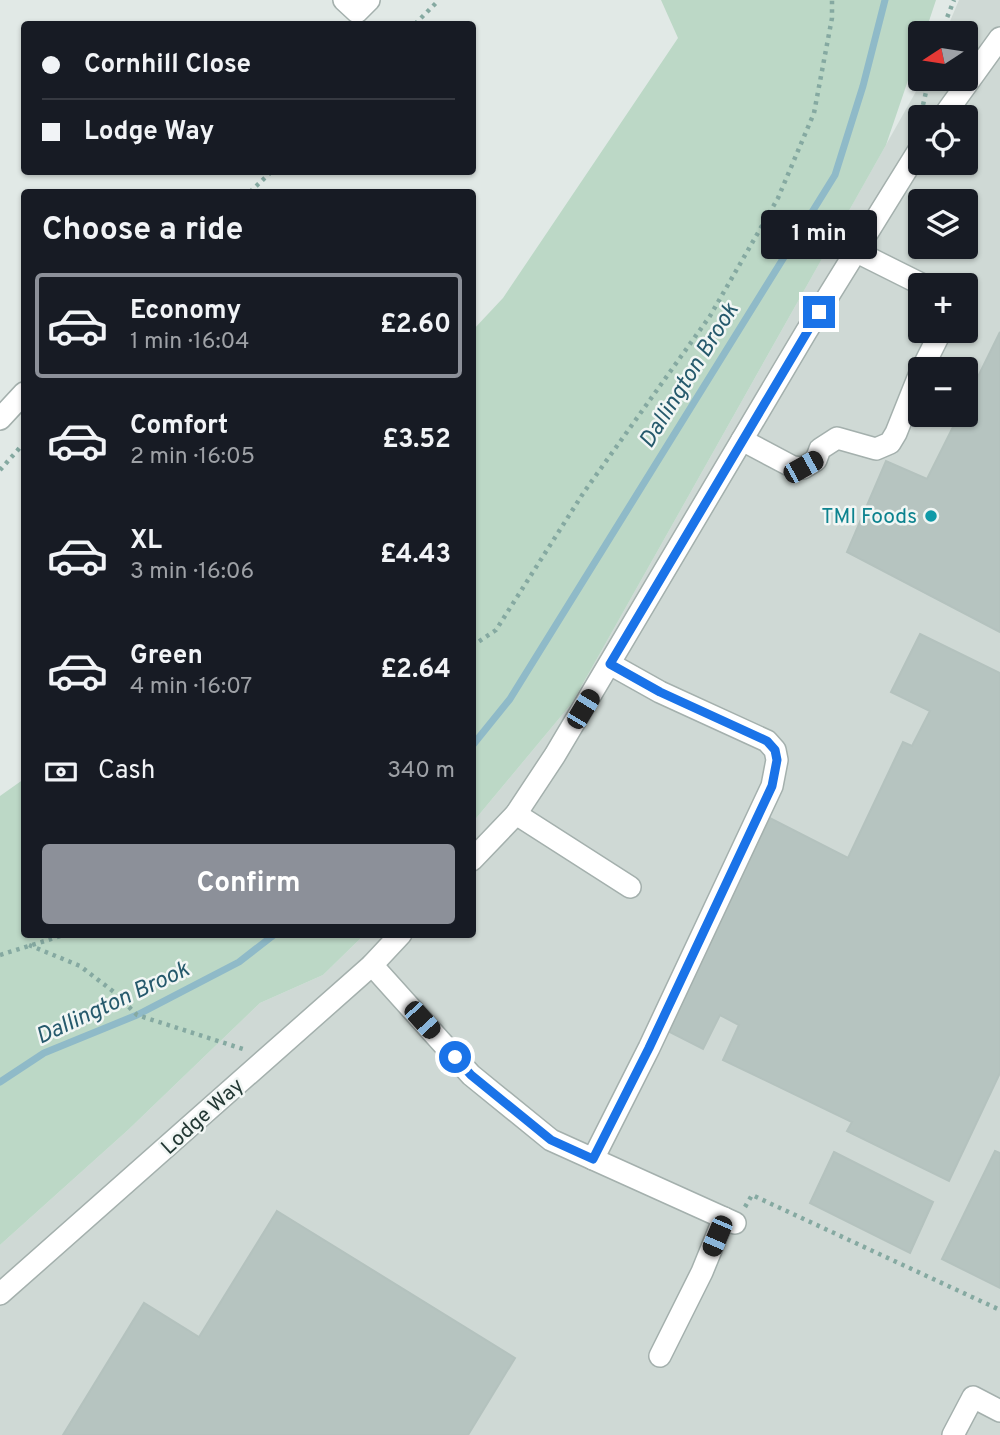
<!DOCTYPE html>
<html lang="en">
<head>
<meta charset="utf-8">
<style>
	body { margin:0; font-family:Overpass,sans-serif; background:#20242c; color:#f1f3f6; height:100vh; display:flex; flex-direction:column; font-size:26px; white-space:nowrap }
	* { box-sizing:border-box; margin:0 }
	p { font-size:23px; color:#9ea1a6 }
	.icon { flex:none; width:38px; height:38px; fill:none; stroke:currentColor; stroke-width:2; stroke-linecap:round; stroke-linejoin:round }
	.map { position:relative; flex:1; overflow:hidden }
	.sheet { position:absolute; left:21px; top:189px; width:455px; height:749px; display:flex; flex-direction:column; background:#171b24; border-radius:7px; box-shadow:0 2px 5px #0004 }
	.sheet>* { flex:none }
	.banner { position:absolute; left:21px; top:21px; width:455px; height:154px; border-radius:7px; box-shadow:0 2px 5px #0004; display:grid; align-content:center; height:154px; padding:0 21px; background:#171b24 }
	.needle { width:46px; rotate:258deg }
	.tools { position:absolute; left:908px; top:21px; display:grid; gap:14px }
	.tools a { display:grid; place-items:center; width:70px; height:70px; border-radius:7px; background:#171b24; box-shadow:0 2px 5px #0004; font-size:35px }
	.end { position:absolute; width:32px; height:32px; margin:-16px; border:9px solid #1a73e8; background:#fff; box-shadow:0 0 0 4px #fff }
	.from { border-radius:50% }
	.bubble { position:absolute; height:49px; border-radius:7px; background:#171b24; box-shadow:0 2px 5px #0004; font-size:23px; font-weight:700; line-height:49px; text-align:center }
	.car { position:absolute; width:21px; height:42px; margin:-21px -10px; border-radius:9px; box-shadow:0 0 5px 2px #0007; background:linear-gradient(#222 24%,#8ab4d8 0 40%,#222 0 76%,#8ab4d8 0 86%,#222 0) }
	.banner b { display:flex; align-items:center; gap:24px; height:66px; font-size:26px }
	.banner b+b { border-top:2px solid #363941 }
	.banner i { width:18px; height:18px; background:#f1f3f6 }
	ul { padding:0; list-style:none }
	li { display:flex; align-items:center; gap:21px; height:105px; margin:0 14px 10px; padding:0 7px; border:4px solid transparent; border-radius:7px }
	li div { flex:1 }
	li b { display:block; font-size:26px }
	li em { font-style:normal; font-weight:700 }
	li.selected { border-color:#8c9099 }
	li>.icon { width:63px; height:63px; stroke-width:1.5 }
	h2 { padding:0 21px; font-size:32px; line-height:84px }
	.pay { display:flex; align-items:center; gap:18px; height:77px; padding:0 21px; font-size:26px }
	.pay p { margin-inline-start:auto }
	.button { display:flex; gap:14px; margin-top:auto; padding:14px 21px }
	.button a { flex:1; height:80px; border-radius:7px; background:#8c9099; color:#fff; font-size:28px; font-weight:700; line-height:80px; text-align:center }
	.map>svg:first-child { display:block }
	.built { fill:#cfd9d5; fill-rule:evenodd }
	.green { fill:#bcd8c6 }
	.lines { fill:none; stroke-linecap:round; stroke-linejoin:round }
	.stream { stroke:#8fbac8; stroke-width:7 }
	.building { fill:#b6c4c0; stroke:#b4c2be; stroke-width:2 }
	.minor-casing { stroke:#a4b0ad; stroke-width:24 }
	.path { stroke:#85a9a1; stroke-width:4.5; stroke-dasharray:3.5 5; stroke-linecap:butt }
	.minor { stroke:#fff; stroke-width:21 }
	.route { stroke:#1a73e8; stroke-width:9 }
	.culture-dot { fill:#0f9aa8; stroke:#f1f6f4; stroke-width:2.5 }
	.labels { text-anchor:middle; stroke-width:5; stroke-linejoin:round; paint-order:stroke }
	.culture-label { font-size:21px; fill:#0d838f; stroke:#f1f6f4; text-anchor:end }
	.street-label { font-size:21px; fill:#233834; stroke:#f1f6f4 }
	.water-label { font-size:23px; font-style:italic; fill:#25596c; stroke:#f1f6f4 }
</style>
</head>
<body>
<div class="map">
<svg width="1000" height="1435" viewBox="0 0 1000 1435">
	<rect width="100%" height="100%" fill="#e1e9e6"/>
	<path class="built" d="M959,0H1000V1435H0V1245L128,1130L260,1003L323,975L364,935L472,934L473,822L572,703L923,79H966V33H945ZM920,117H966V163H920ZM920,201H966V247H920ZM920,285H966V331H920ZM920,369H966V415H920Z"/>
	<g class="green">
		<path d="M661,0H936L925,33H920V45L886,145L572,703L473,822V330L503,298L678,38Z"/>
		<path d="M24,779V934L364,935L323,975L260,1003L128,1130L0,1245V796Z"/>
	</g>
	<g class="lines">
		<g class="stream">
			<path d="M472,746L510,699L835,175L863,86L885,0"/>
			<path d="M0,1082L44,1053L137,1015L239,962L275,934"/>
		</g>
	</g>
	<g class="building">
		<path d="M1000,332V632L847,552L886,461L927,479L959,415H966V401Z"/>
		<path d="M920,634L1000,673V1073L949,1181L847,1131L852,1122L723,1060L739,1025L720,1015L703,1049L664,1029L770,818L848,858L903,742L912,746L930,711L891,692Z"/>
		<path d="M995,1151L1000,1153V1288L942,1259Z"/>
		<path d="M834,1152L933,1202L910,1253L810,1203Z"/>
		<path d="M277,1211L515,1358L468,1435H63L144,1303L199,1337Z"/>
	</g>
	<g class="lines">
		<g class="minor-casing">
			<g id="minor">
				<path d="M344,0L357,12L369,0"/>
				<path d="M943,117L1000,38"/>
				<path d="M857,252L923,285"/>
				<path d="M922,369L941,331"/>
				<path d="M0,419L24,393"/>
				<path d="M742,440L793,467L803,468L816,460L820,449L837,438L876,449L890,443L896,433L920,373"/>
				<path d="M516,814L630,887"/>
				<path d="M472,860L516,814L555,755L806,332L920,148"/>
				<path d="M372,965L471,1075L551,1140L735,1223"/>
				<path d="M593,1159L649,1048L772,786L777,760L775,750L767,741L660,692L610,664"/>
				<path d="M0,1294L372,965L401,934"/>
				<path d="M660,1356L702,1272L724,1218"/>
				<path d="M953,1435L973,1397L1000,1411"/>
			</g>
		</g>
		<g class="path">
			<path d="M415,24L439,0"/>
			<path d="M941,33L954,0"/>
			<path d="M923,105L929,79"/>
			<path d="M250,192L271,172"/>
			<path d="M0,470L24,443"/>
			<path d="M472,646L496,630L584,492L710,316L778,198L814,113L832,18V0"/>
			<path d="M29,945L80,966L114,992L137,1015L243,1049"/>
			<path d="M0,955L67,934"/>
			<path d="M745,1207L752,1195L1000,1310"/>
		</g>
		<use href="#minor" class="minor"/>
	</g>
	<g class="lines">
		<path class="route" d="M455,1057L471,1075L551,1140L593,1159L649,1048L772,786L777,760L775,750L767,741L660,692L610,664L819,312"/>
	</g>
	<circle class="culture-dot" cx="931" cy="516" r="7"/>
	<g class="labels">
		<g class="culture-label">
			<text x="917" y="523">TMI Foods</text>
		</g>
		<g class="street-label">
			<text transform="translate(202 1116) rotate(-42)" y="7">Lodge Way</text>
		</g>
		<g class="water-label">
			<text transform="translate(688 375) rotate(-58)" y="8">Dallington Brook</text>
			<text transform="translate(112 1002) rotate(-25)" y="8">Dallington Brook</text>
		</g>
	</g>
</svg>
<div class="tools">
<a><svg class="needle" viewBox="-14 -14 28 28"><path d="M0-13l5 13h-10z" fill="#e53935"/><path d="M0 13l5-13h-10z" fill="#9ea1a6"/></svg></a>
<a><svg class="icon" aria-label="locate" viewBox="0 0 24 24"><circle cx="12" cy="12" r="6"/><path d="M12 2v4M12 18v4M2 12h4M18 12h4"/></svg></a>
<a><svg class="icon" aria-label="layers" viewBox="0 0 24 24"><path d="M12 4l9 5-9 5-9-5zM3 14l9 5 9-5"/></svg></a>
<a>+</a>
<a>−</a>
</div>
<i class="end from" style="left:455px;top:1057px"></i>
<i class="end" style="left:819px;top:312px"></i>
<div class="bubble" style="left:761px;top:210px;width:116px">1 min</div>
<i class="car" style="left:803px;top:467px;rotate:61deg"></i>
<i class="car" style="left:583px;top:709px;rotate:31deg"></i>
<i class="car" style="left:422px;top:1020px;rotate:138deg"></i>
<i class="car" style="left:717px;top:1236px;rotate:203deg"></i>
<div class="banner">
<b><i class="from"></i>Cornhill Close</b>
<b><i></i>Lodge Way</b>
</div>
<section class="sheet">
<h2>Choose a ride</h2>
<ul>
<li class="selected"><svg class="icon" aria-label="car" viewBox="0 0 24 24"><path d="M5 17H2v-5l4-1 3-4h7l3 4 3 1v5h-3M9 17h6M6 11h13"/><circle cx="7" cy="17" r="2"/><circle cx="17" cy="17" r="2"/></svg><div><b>Economy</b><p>1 min · 16:04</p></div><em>£2.60</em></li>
<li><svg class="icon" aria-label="car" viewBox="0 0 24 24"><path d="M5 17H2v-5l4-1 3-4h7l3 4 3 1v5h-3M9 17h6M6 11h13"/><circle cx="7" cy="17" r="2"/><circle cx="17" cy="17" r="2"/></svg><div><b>Comfort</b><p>2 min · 16:05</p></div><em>£3.52</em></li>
<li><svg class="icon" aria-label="car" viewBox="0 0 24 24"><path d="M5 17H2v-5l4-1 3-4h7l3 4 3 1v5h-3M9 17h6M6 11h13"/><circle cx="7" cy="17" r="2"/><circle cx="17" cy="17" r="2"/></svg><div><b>XL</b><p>3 min · 16:06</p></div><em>£4.43</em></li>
<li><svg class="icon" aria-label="car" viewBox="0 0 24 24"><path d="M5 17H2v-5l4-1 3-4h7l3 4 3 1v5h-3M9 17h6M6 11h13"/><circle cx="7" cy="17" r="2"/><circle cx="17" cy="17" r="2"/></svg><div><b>Green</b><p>4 min · 16:07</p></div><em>£2.64</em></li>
</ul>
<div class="pay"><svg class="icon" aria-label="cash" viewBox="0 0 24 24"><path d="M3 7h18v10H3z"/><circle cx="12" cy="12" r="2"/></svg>Cash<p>340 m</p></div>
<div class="button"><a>Confirm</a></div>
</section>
</div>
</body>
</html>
